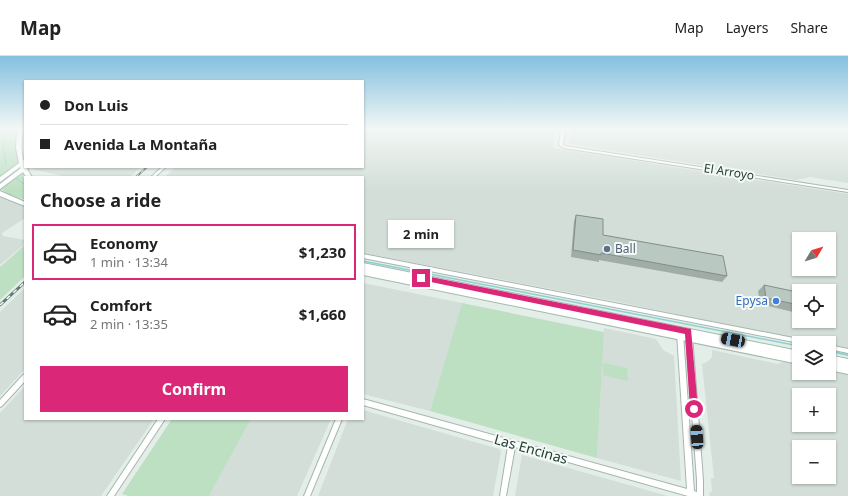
<!DOCTYPE html>
<html lang="en">
<head>
<meta charset="utf-8">
<style>
	body { margin:0; font-family:"Noto Sans",sans-serif; background:#f2f2f2; color:#222; height:100vh; display:flex; flex-direction:column; font-size:15px; white-space:nowrap }
	* { box-sizing:border-box; margin:0 }
	p { font-size:13px; color:#767676 }
	.icon { flex:none; width:22px; height:22px; fill:none; stroke:currentColor; stroke-width:2; stroke-linecap:round; stroke-linejoin:round }
	.map { position:relative; flex:1; overflow:hidden }
	.sheet { position:absolute; left:24px; top:120px; width:340px; height:244px; display:flex; flex-direction:column; background:#fff; border-radius:0px; box-shadow:0 1px 3px #0004 }
	.sheet>* { flex:none }
	.top-card { position:absolute; left:24px; top:24px; width:340px; height:88px; border-radius:0px; box-shadow:0 1px 3px #0004; display:grid; align-content:center; height:88px; padding:0 16px; background:#fff }
	.needle { width:26px; rotate:52deg }
	.fabs { position:absolute; left:792px; top:176px; display:grid; gap:8px }
	.fabs a { display:grid; place-items:center; width:44px; height:44px; border-radius:0px; background:#fff; box-shadow:0 1px 3px #0004; font-size:20px }
	.end { position:absolute; width:18px; height:18px; margin:-9px; border:5px solid #db2777; background:#fff; box-shadow:0 0 0 2px #fff }
	.from { border-radius:50% }
	.bubble { position:absolute; height:28px; border-radius:0px; background:#fff; box-shadow:0 1px 3px #0004; font-size:13px; font-weight:700; line-height:28px; text-align:center }
	.car { position:absolute; width:12px; height:24px; margin:-12px -6px; border-radius:5px; box-shadow:0 0 3px 1px #0007; background:linear-gradient(#222 24%,#8ab4d8 0 40%,#222 0 76%,#8ab4d8 0 86%,#222 0) }
	.top-card b { display:flex; align-items:center; gap:14px; height:38px; font-size:15px }
	.top-card b+b { border-top:1px solid #e0e0e0 }
	.top-card i { width:10px; height:10px; background:#222 }
	ul { padding:0; list-style:none }
	li { display:flex; align-items:center; gap:12px; height:56px; margin:0 8px 6px; padding:0 8px; border:2px solid transparent; border-radius:0px }
	li div { flex:1 }
	li b { display:block; font-size:15px }
	li em { font-style:normal; font-weight:700 }
	li.current { border-color:#db2777 }
	li>.icon { width:36px; height:36px; stroke-width:1.5 }
	h2 { padding:0 16px; font-size:18px; line-height:48px }
	.action { display:flex; gap:8px; margin-top:auto; padding:8px 16px }
	.action a { flex:1; height:46px; border-radius:0px; background:#db2777; color:#fff; font-size:16px; font-weight:700; line-height:46px; text-align:center }
	header { display:flex; align-items:center; gap:24px; box-sizing:border-box; height:56px; padding:0 20px; background:#fff; border-bottom:1px solid #e0e0e0 }
	header strong { font-size:19px }
	nav { display:flex; gap:22px; margin-inline-start:auto; font-size:14px }
	.map>svg:first-child { display:block }
	.built { fill:#d2ded7; fill-rule:evenodd }
	.green { fill:#bddfc2 }
	.lines { fill:none; stroke-linecap:round; stroke-linejoin:round }
	.stream-far2 { stroke:#8bd2d4; stroke-width:1 }
	.stream-far1 { stroke:#8bd2d4; stroke-width:1.5 }
	.stream { stroke:#8bd2d4; stroke-width:2 }
	.street-casing { stroke:#a6b6af; stroke-width:2 }
	.secondary-casing { stroke:#a2baaf; stroke-width:2 }
	.street { fill:#fff; fill-rule:evenodd }
	.secondary { fill:#fff; fill-rule:evenodd }
	.rail-far1-casing { stroke:#5e7c70; stroke-width:2 }
	.rail-casing { stroke:#5e7c70; stroke-width:3 }
	.rail-far1 { stroke:#f5faf7; stroke-width:1; stroke-dasharray:3.5; stroke-linecap:butt }
	.rail { stroke:#f5faf7; stroke-width:1.5; stroke-dasharray:4.5; stroke-linecap:butt }
	.wall { fill:#9fada6 }
	.building { fill:#b9c9c1; stroke:#828d87 }
	.route { fill:#db2777 }
	.service-dot { fill:#5c6f8a; stroke:#f5faf7; stroke-width:1.5 }
	.shop-dot { fill:#3f7fe0; stroke:#f5faf7; stroke-width:1.5 }
	.labels { text-anchor:middle; stroke-width:4; stroke-linejoin:round; paint-order:stroke }
	.street-label { font-size:12px; fill:#234035; stroke:#f5faf7 }
	.service-label { font-size:12px; fill:#4e5e75; stroke:#f5faf7; text-anchor:start }
	.shop-label { font-size:12px; fill:#366cbe; stroke:#f5faf7; text-anchor:end }
	.near-street-label { font-size:14px; fill:#234035; stroke:#f5faf7 }
</style>
</head>
<body>
<header>
<strong>Map</strong>
<nav><a>Map</a><a>Layers</a><a>Share</a></nav>
</header>
<div class="map">
<svg width="848" height="440" viewBox="0 0 848 440">
	<rect width="100%" height="100%" fill="#e4eee8"/>
	<g class="built">
		<path d="M363,73H556L553,92L848,138V293L829,290V287H815L614,245L363,197V121H165L175,111H363ZM799,183H829V213H799ZM799,235H829V265H799Z"/>
		<path d="M572,73H838L848,74V127L810,121L796,124L569,88Z"/>
		<path d="M35,111H141L130,121H67L32,113Z"/>
		<path d="M0,139L6,144L25,150V162L2,177L3,180L25,184V188L0,209Z"/>
		<path d="M363,227L462,247L430,355L363,338Z"/>
		<path d="M25,232V313L0,340V256Z"/>
		<path d="M604,272L656,283L663,294L674,300L681,425L597,402Z"/>
		<path d="M712,294L778,308L785,305L799,308V317H829V314L848,318V440H710L709,436H712L711,422H714L702,308L707,306L712,301ZM799,339H829V369H799ZM799,391H829V421H799Z"/>
		<path d="M25,330V363H154L101,440H0V357Z"/>
		<path d="M363,354L499,393L501,396L493,440H318L348,363H363Z"/>
		<path d="M251,363H331L297,440H209Z"/>
		<path d="M522,399L668,440H515Z"/>
	</g>
	<g class="green">
		<path d="M0,73H17L20,105L28,121H25V144L8,138L0,132Z"/>
		<path d="M25,189V220L0,244V211Z"/>
		<path d="M462,247L604,276L597,402L430,355Z"/>
		<path d="M603,307L627,312L628,325L603,319Z"/>
		<path d="M172,363H251L209,440H128L122,438Z"/>
	</g>
	<g class="lines">
		<g class="stream-far2">
			<path d="M6,73L3,90L6,108"/>
			<path d="M16,122L25,129"/>
		</g>
		<path class="stream-far1" d="M363,205L799,290"/>
		<path class="stream" d="M829,295L848,299"/>
		<g class="street-casing">
			<g id="street">
				<path d="M561,73H565L563,89L565,90L848,134V136L564,92L559,89Z"/>
				<path d="M162,111H166L155,121H151Z"/>
				<path d="M363,198L809,285H811L812,287H799L363,202Z"/>
				<path d="M678,275H682L683,277L694,435L697,436V424L686,279L687,277H691L692,279L703,424V440H688L515,391L506,440H500L508,390L363,349V343L687,433L677,277Z"/>
				<path d="M829,289L848,293V297L829,293Z"/>
				<path d="M25,318V325L2,350L0,351V344L23,319Z"/>
				<path d="M158,363H165L114,440H107Z"/>
				<path d="M336,363H342L310,440H304Z"/>
			</g>
		</g>
		<g class="secondary-casing">
			<g id="secondary">
				<path d="M17,73H23C21,84 21,93 23,104L25,103V111H29L27,113L32,121H26L23,116L0,133V128L21,112L20,111L0,126V121L19,107L16,92Z"/>
				<path d="M0,135L25,146V150L7,143L0,140Z"/>
				<path d="M363,207L799,295V308L363,219V213L549,251L363,213Z"/>
				<path d="M829,299L848,303V318L829,314Z"/>
			</g>
		</g>
		<use href="#street" class="street"/>
		<use href="#secondary" class="secondary"/>
		<g class="rail-far1-casing">
			<path id="rail-far1" d="M136,121L147,111"/>
		</g>
		<g class="rail-casing">
			<path id="rail" d="M0,249L25,226"/>
		</g>
		<use href="#rail-far1" class="rail-far1"/>
		<use href="#rail" class="rail"/>
	</g>
	<g class="wall">
		<path d="M576,159L603,179L727,220L722,226L599,204V206L571,201L574,165Z"/>
		<path d="M764,229L799,246V250L793,256L760,248L758,235Z"/>
	</g>
	<g class="building">
		<path d="M576,159L603,163V179L723,200L727,220L601,197V199L573,194Z"/>
		<path d="M764,229L797,236L799,246V249L766,242Z"/>
	</g>
	<linearGradient id="sky" x2="0" y2="1"><stop stop-color="#83c0e0"/><stop offset="0.54" stop-color="#f3f7f5"/><stop offset="1" stop-color="#f3f7f5" stop-opacity="0"/></linearGradient>
	<rect width="848" height="135" fill="url(#sky)"/>
	<path class="route" d="M421,219L691,273L698,353L697,355H692L690,353L685,278L421,224L418,222Z"/>
	<circle class="service-dot" cx="607" cy="193" r="4"/>
	<circle class="shop-dot" cx="776" cy="245" r="4"/>
	<g class="labels">
		<g class="street-label">
			<text transform="translate(729 116) rotate(9)" y="4">El Arroyo</text>
		</g>
		<g class="service-label">
			<text x="615" y="197">Ball</text>
		</g>
		<g class="shop-label">
			<text x="768" y="249">Epysa</text>
		</g>
		<g class="near-street-label">
			<text transform="translate(531 393) rotate(16)" y="5">Las Encinas</text>
		</g>
	</g>
</svg>
<div class="fabs">
<a><svg class="needle" viewBox="-14 -14 28 28"><path d="M0-13l5 13h-10z" fill="#e53935"/><path d="M0 13l5-13h-10z" fill="#767676"/></svg></a>
<a><svg class="icon" aria-label="locate" viewBox="0 0 24 24"><circle cx="12" cy="12" r="6"/><path d="M12 2v4M12 18v4M2 12h4M18 12h4"/></svg></a>
<a><svg class="icon" aria-label="layers" viewBox="0 0 24 24"><path d="M12 4l9 5-9 5-9-5zM3 14l9 5 9-5"/></svg></a>
<a>+</a>
<a>−</a>
</div>
<i class="end from" style="left:694px;top:353px"></i>
<i class="end" style="left:421px;top:222px"></i>
<div class="bubble" style="left:388px;top:164px;width:66px">2 min</div>
<i class="car" style="left:733px;top:284px;rotate:281deg"></i>
<i class="car" style="left:697px;top:381px;rotate:356deg"></i>
<div class="top-card">
<b><i class="from"></i>Don Luis</b>
<b><i></i>Avenida La Montaña</b>
</div>
<section class="sheet">
<h2>Choose a ride</h2>
<ul>
<li class="current"><svg class="icon" aria-label="car" viewBox="0 0 24 24"><path d="M5 17H2v-5l4-1 3-4h7l3 4 3 1v5h-3M9 17h6M6 11h13"/><circle cx="7" cy="17" r="2"/><circle cx="17" cy="17" r="2"/></svg><div><b>Economy</b><p>1 min · 13:34</p></div><em>$1,230</em></li>
<li><svg class="icon" aria-label="car" viewBox="0 0 24 24"><path d="M5 17H2v-5l4-1 3-4h7l3 4 3 1v5h-3M9 17h6M6 11h13"/><circle cx="7" cy="17" r="2"/><circle cx="17" cy="17" r="2"/></svg><div><b>Comfort</b><p>2 min · 13:35</p></div><em>$1,660</em></li>
</ul>
<div class="action"><a>Confirm</a></div>
</section>
</div>
</body>
</html>
